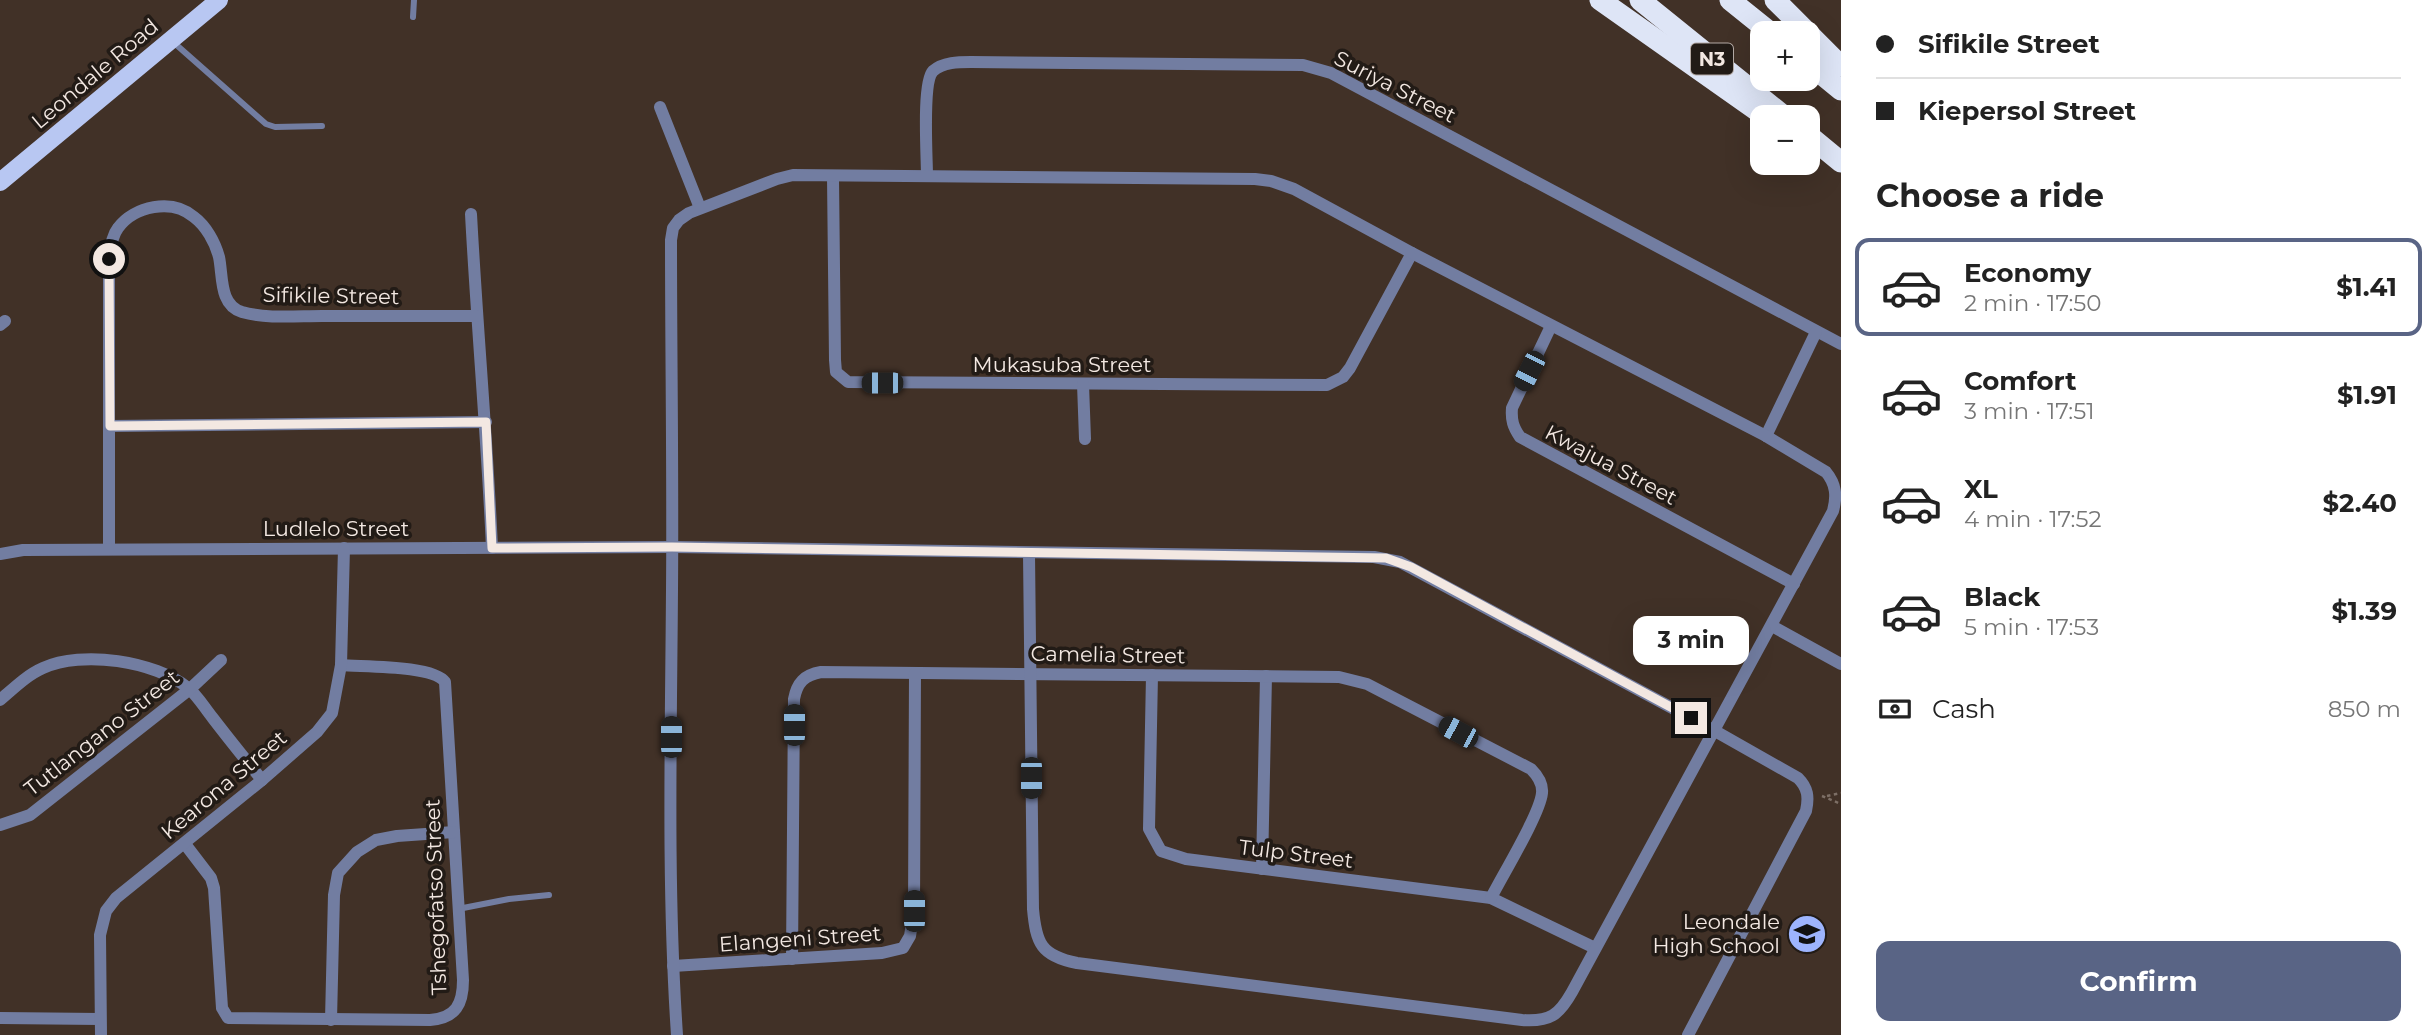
<!DOCTYPE html>
<html lang="en">
<head>
<meta charset="utf-8">
<style>
	body { margin:0; font-family:Montserrat,sans-serif; background:#f6f6f6; color:#222; height:100vh; display:flex; flex-direction:column; font-size:26px; white-space:nowrap }
	* { box-sizing:border-box; margin:0 }
	p { font-size:23px; color:#767676 }
	.icon { flex:none; width:38px; height:38px; fill:none; stroke:currentColor; stroke-width:2; stroke-linecap:round; stroke-linejoin:round }
	.map { position:relative; flex:1; overflow:hidden }
	.side { display:flex; flex-direction:column; background:#fff; width:595px }
	.side>* { flex:none }
	.guide { display:grid; align-content:center; height:154px; padding:0 35px; background:#fff }
	.controls { position:absolute; left:1750px; top:21px; display:grid; gap:14px }
	.controls a { display:grid; place-items:center; width:70px; height:70px; border-radius:14px; background:#fff; box-shadow:0 7px 28px #0002; font-size:35px }
	.end { position:absolute; width:32px; height:32px; margin:-16px; border:9px solid #f3e8e2; background:#111; box-shadow:0 0 0 4px #111 }
	.from { border-radius:50% }
	.bubble { position:absolute; height:49px; border-radius:14px; background:#fff; box-shadow:0 7px 28px #0002; font-size:23px; font-weight:700; line-height:49px; text-align:center }
	.car { position:absolute; width:21px; height:42px; margin:-21px -10px; border-radius:9px; box-shadow:0 0 5px 2px #0007; background:linear-gradient(#222 24%,#8ab4d8 0 40%,#222 0 76%,#8ab4d8 0 86%,#222 0) }
	.guide b { display:flex; align-items:center; gap:24px; height:66px; font-size:26px }
	.guide b+b { border-top:2px solid #e0e0e0 }
	.guide i { width:18px; height:18px; background:#222 }
	ul { padding:0; list-style:none }
	li { display:flex; align-items:center; gap:21px; height:98px; margin:0 14px 10px; padding:0 21px; border:4px solid transparent; border-radius:14px }
	li div { flex:1 }
	li b { display:block; font-size:26px }
	li em { font-style:normal; font-weight:700 }
	li.current { border-color:#596485 }
	li>.icon { width:63px; height:63px; stroke-width:1.5 }
	h2 { padding:0 35px; font-size:32px; line-height:84px }
	.pay { display:flex; align-items:center; gap:18px; height:77px; padding:0 35px; font-size:26px }
	.pay p { margin-inline-start:auto }
	.action { display:flex; gap:14px; margin-top:auto; padding:14px 35px }
	.action a { flex:1; height:80px; border-radius:14px; background:#596485; color:#fff; font-size:28px; font-weight:700; line-height:80px; text-align:center }
	main { display:flex; flex:1; min-height:0 }
	.map>svg:first-child { display:block }
	.lines { fill:none; stroke-linecap:round; stroke-linejoin:round }
	.path { stroke:#7d6f66; stroke-width:2.5; stroke-dasharray:3.5 3.5; stroke-linecap:butt }
	.lane { stroke:#727da1; stroke-width:6 }
	.street { stroke:#727da1; stroke-width:12 }
	.primary { stroke:#b8c7f2; stroke-width:18 }
	.highway { stroke:#dee5f6; stroke-width:21 }
	.route { stroke:#f3e8e2; stroke-width:9 }
	.labels { text-anchor:middle; stroke-width:7; stroke-linejoin:round; paint-order:stroke }
	.shield { fill:#221b16; stroke:#b4aaa5; stroke-width:2 }
	.shield-label { font-size:19px; font-weight:bold; fill:#f3e8e2 }
	.street-label { font-size:21px; fill:#f3e8e2; stroke:#221b16 }
	.poi-label { font-size:21px; fill:#f3e8e2; stroke:#221b16; text-anchor:end }
</style>
</head>
<body>
<main>
<div class="map">
<svg width="1841" height="1035" viewBox="0 0 1841 1035">
	<rect width="100%" height="100%" fill="#413127"/>
	<g class="lines">
		<g class="path">
			<path d="M1822,796L1841,804"/>
			<path d="M1827,796L1841,793"/>
		</g>
		<g class="lane">
			<path d="M413,17L414,0"/>
			<path d="M172,41L266,124L275,127L322,126"/>
			<path d="M458,909L509,899L549,895"/>
		</g>
		<g class="street">
			<path d="M660,107L700,208"/>
			<path d="M927,176C927,157 922,82 933,71C943,62 959,62 971,62L1303,65L1331,73L1841,344"/>
			<path d="M833,177L835,360L836,372L848,382L1327,385L1343,377L1350,368L1412,253"/>
			<path d="M471,214C477,326 487,437 492,548"/>
			<path d="M0,325L5,321"/>
			<path d="M1551,326L1512,408C1511,420 1513,427 1520,437L1794,584"/>
			<path d="M1083,384L1085,439"/>
			<path d="M110,426L486,422"/>
			<path d="M1766,436L1816,332"/>
			<path d="M109,549V259C111,249 111,237 118,228C134,206 172,198 194,217C206,226 215,242 219,257C223,276 219,305 242,312C267,319 296,316 322,316C373,316 425,316 477,316"/>
			<path d="M0,554L23,550L672,547L1374,557L1400,562L1715,731L1798,778C1808,788 1809,797 1806,811L1688,1035"/>
			<path d="M1772,626L1841,664"/>
			<path d="M1152,675L1149,829L1161,851L1186,859L1491,898L1595,948"/>
			<path d="M0,700C14,688 27,675 43,668C82,650 155,661 188,688C197,695 204,707 212,717C228,738 245,759 262,780"/>
			<path d="M0,825L30,815L190,689L221,660"/>
			<path d="M185,844L211,878L214,888L222,1008L228,1018L430,1020C456,1018 463,1004 463,980L445,682C433,665 363,667 341,665"/>
			<path d="M1262,869L1266,676"/>
			<path d="M792,959L794,699C797,683 804,675 821,672L1339,677L1367,684L1531,769C1538,776 1543,783 1542,793C1540,814 1502,876 1491,898"/>
			<path d="M673,966L882,953L903,948L910,936L914,911L915,673"/>
			<path d="M0,1018L100,1019"/>
			<path d="M331,1020L334,895L338,873L357,852L376,840L397,836L454,832"/>
			<path d="M101,1035L100,935L106,911L116,898L262,780L317,732L332,713L341,665L344,548"/>
			<path d="M677,1035C667,887 671,738 672,590C673,473 671,356 671,240L673,228L679,220L689,213L777,179L793,175L1255,179L1271,181L1294,189L1412,253L1766,436L1826,472C1836,484 1837,496 1833,511L1572,992C1559,1015 1550,1022 1522,1020L1077,963C1041,956 1036,943 1033,909L1029,554"/>
		</g>
		<path class="primary" d="M0,182L219,0"/>
		<g class="highway">
			<path d="M1600,0L1766,117"/>
			<path d="M1640,0L1785,117"/>
			<path d="M1730,0L1771,33"/>
			<path d="M1775,0L1841,66"/>
			<path d="M1808,63L1841,90"/>
			<path d="M1808,135L1841,162"/>
		</g>
	</g>
	<g class="lines">
		<path class="route" d="M109,259L110,426L486,422L492,548L672,547L1386,558L1411,567L1691,718"/>
	</g>
	<defs>
		<g id="school-disc" transform="scale(2.0125)"><circle r="9.5" fill="#9db4fd" stroke="#221b16"/><path d="M0-5L7-2L0 1L-7-2ZM-4 1L0 2.5L4 1V4Q0 6-4 4Z" fill="#111"/></g>
	</defs>
	<g fill-rule="evenodd">
		<use href="#school-disc" x="1807" y="934"/>
	</g>
	<g class="labels">
		<rect class="shield" x="1691" y="43.5" width="42" height="31" rx="5"/>
		<g class="shield-label">
			<text x="1712" y="66">N3</text>
		</g>
		<g class="street-label">
			<text transform="translate(95 74) rotate(-40)" y="7">Leondale Road</text>
			<text transform="translate(1395 87) rotate(27)" y="7">Suriya Street</text>
			<text transform="translate(331 296) rotate(1)" y="7">Sifikile Street</text>
			<text x="1062" y="372">Mukasuba Street</text>
			<text transform="translate(1611 465) rotate(28)" y="7">Kwajua Street</text>
			<text x="336" y="536">Ludlelo Street</text>
			<text transform="translate(1108 655) rotate(1)" y="7">Camelia Street</text>
			<text transform="translate(102 733) rotate(-38)" y="7">Tutlangano Street</text>
			<text transform="translate(224 785) rotate(-40)" y="7">Kearona Street</text>
			<text transform="translate(1296 854) rotate(7)" y="7">Tulp Street</text>
			<text transform="translate(436 897) rotate(-92)" y="7">Tshegofatso Street</text>
			<text transform="translate(800 939) rotate(-4)" y="7">Elangeni Street</text>
		</g>
		<g class="poi-label">
			<text x="1780" y="929">Leondale<tspan x="1780" dy="24">High School</tspan></text>
		</g>
	</g>
</svg>
<div class="controls">
<a>+</a>
<a>−</a>
</div>
<i class="end from" style="left:109px;top:259px"></i>
<i class="end" style="left:1691px;top:718px"></i>
<div class="bubble" style="left:1633px;top:616px;width:116px">3 min</div>
<i class="car" style="left:1529px;top:371px;rotate:207deg"></i>
<i class="car" style="left:882px;top:383px;rotate:270deg"></i>
<i class="car" style="left:794px;top:725px;rotate:0deg"></i>
<i class="car" style="left:1458px;top:732px;rotate:298deg"></i>
<i class="car" style="left:671px;top:737px;rotate:0deg"></i>
<i class="car" style="left:1031px;top:778px;rotate:180deg"></i>
<i class="car" style="left:914px;top:911px;rotate:0deg"></i>
</div>
<section class="side">
<div class="guide">
<b><i class="from"></i>Sifikile Street</b>
<b><i></i>Kiepersol Street</b>
</div>
<h2>Choose a ride</h2>
<ul>
<li class="current"><svg class="icon" aria-label="car" viewBox="0 0 24 24"><path d="M5 17H2v-5l4-1 3-4h7l3 4 3 1v5h-3M9 17h6M6 11h13"/><circle cx="7" cy="17" r="2"/><circle cx="17" cy="17" r="2"/></svg><div><b>Economy</b><p>2 min · 17:50</p></div><em>$1.41</em></li>
<li><svg class="icon" aria-label="car" viewBox="0 0 24 24"><path d="M5 17H2v-5l4-1 3-4h7l3 4 3 1v5h-3M9 17h6M6 11h13"/><circle cx="7" cy="17" r="2"/><circle cx="17" cy="17" r="2"/></svg><div><b>Comfort</b><p>3 min · 17:51</p></div><em>$1.91</em></li>
<li><svg class="icon" aria-label="car" viewBox="0 0 24 24"><path d="M5 17H2v-5l4-1 3-4h7l3 4 3 1v5h-3M9 17h6M6 11h13"/><circle cx="7" cy="17" r="2"/><circle cx="17" cy="17" r="2"/></svg><div><b>XL</b><p>4 min · 17:52</p></div><em>$2.40</em></li>
<li><svg class="icon" aria-label="car" viewBox="0 0 24 24"><path d="M5 17H2v-5l4-1 3-4h7l3 4 3 1v5h-3M9 17h6M6 11h13"/><circle cx="7" cy="17" r="2"/><circle cx="17" cy="17" r="2"/></svg><div><b>Black</b><p>5 min · 17:53</p></div><em>$1.39</em></li>
</ul>
<div class="pay"><svg class="icon" aria-label="cash" viewBox="0 0 24 24"><path d="M3 7h18v10H3z"/><circle cx="12" cy="12" r="2"/></svg>Cash<p>850 m</p></div>
<div class="action"><a>Confirm</a></div>
</section>
</main>
</body>
</html>
